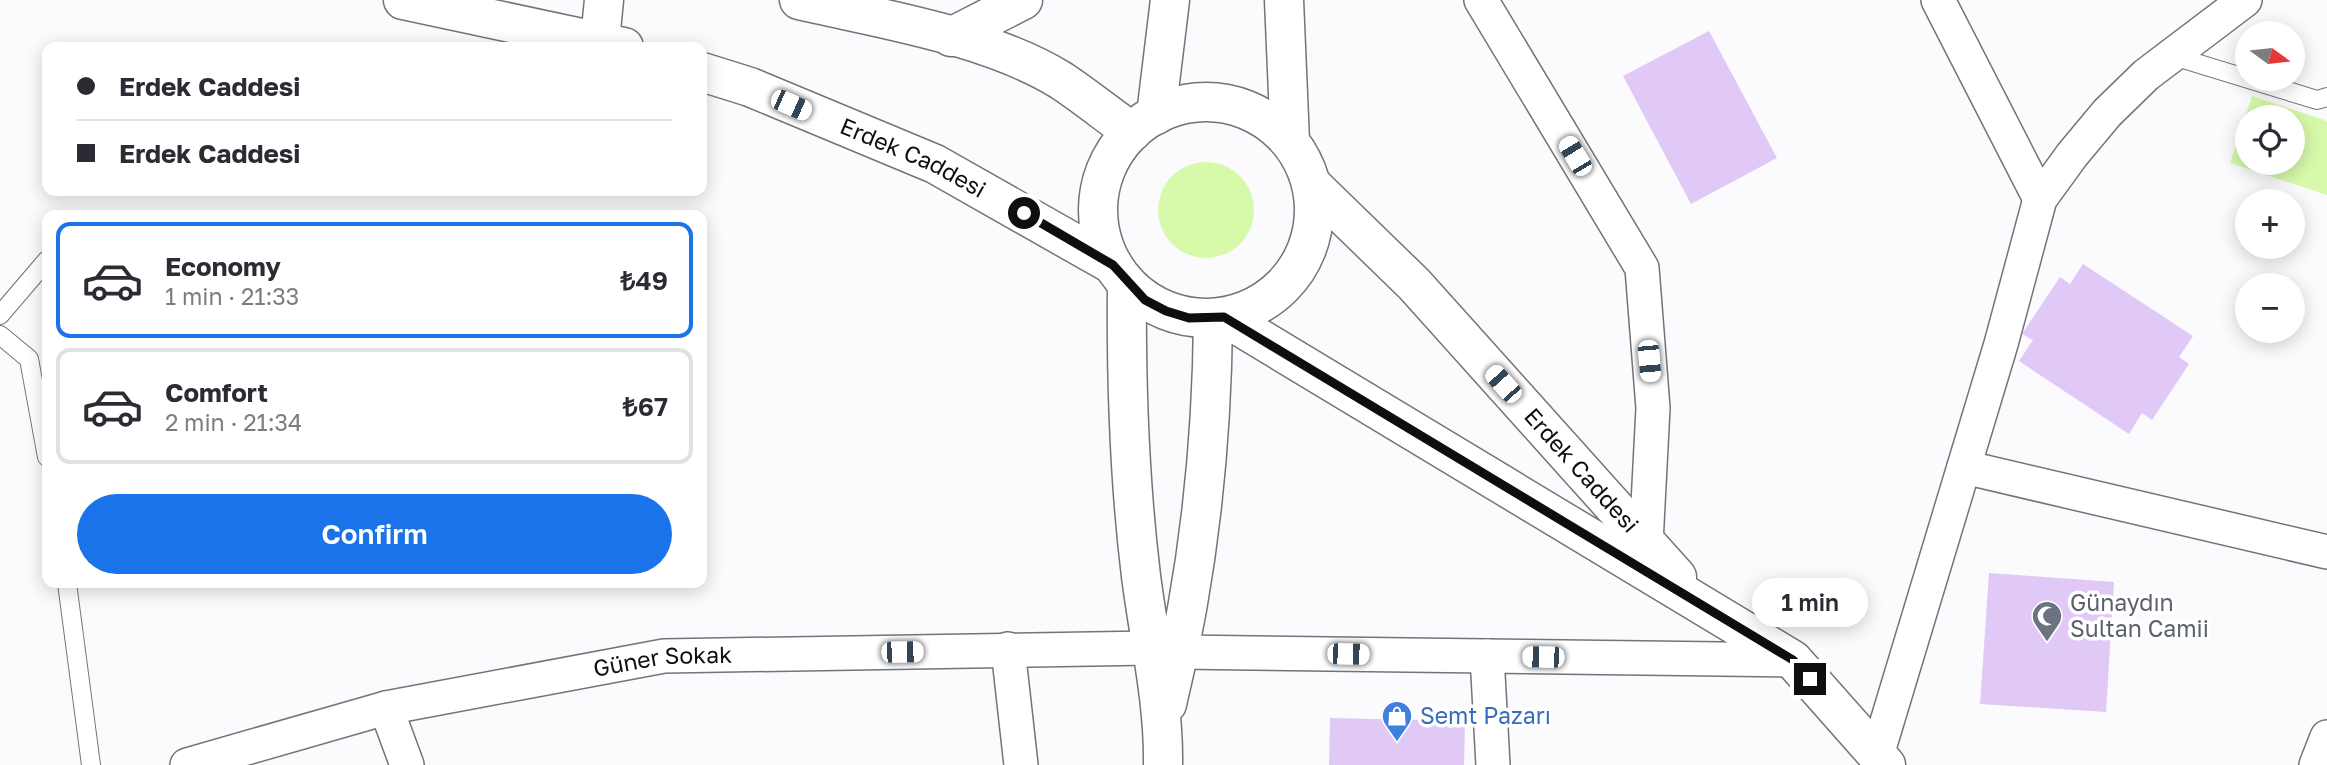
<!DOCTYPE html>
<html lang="en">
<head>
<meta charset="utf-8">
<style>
	body { margin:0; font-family:"Golos Text",sans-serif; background:#f2f2f3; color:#2b2b33; height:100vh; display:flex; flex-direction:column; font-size:26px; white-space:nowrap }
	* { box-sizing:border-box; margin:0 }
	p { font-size:23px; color:#7c7c81 }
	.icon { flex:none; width:38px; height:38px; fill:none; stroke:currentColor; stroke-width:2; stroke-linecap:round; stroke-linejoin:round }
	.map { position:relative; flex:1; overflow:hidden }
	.panel { position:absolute; left:42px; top:210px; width:665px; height:378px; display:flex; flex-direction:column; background:#fff; border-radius:14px; box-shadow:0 4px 18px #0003 }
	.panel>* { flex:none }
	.banner { position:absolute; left:42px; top:42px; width:665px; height:154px; border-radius:14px; box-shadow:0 4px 18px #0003; display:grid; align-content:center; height:154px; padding:0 35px; background:#fff }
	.needle { width:46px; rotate:105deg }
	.controls { position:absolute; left:2235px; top:21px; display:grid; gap:14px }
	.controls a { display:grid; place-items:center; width:70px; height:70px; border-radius:50%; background:#fff; box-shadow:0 4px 18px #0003; font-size:35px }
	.end { position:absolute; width:32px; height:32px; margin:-16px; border:9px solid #0e0e10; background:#fff; box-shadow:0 0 0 4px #fff }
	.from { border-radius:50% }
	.bubble { position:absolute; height:49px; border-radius:24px; background:#fff; box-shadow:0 4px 18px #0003; font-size:23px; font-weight:600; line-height:49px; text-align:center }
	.car { position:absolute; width:21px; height:42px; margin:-21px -10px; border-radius:9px; box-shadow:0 0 5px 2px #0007; background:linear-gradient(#fff 24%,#345 0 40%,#fff 0 76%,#345 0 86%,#fff 0) }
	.banner b { display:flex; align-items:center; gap:24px; height:66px; font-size:26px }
	.banner b+b { border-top:2px solid #e1e1e2 }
	.banner i { width:18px; height:18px; background:#2b2b33 }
	ul { padding:12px 0 0; list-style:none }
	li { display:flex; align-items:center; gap:21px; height:116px; margin:0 14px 10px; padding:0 21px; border:4px solid #e1e1e2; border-radius:14px }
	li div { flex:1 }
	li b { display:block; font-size:26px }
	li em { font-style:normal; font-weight:600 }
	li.current { border-color:#1a73e8 }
	li>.icon { width:63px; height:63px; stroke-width:1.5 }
	.button { display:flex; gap:14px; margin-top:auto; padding:14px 35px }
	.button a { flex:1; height:80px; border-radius:42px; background:#1a73e8; color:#fff; font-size:28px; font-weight:600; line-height:80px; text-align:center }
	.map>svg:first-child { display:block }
	.green { fill:#d7faaa; fill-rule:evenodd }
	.building { fill:#e0c8f7 }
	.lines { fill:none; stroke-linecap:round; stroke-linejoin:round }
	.lane-casing { stroke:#73737a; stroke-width:20 }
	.street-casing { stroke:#73737a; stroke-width:36 }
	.secondary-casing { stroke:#73737a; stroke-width:41 }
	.lane { stroke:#fff; stroke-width:18 }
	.street { stroke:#fff; stroke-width:33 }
	.secondary { stroke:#fff; stroke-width:38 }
	.route { stroke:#0e0e10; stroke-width:9 }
	.labels { text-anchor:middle; stroke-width:7; stroke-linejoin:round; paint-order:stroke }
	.street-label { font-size:23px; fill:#0e0e10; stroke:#fff }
	.worship-label { font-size:23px; fill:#5b616d; stroke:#fff; text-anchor:start }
	.shop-label { font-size:23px; fill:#366cbe; stroke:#fff; text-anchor:start }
</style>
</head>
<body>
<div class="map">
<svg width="2327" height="765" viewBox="0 0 2327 765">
	<rect width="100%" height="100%" fill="#fbfbfe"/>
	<g class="green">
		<path d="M2252,96L2327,121V195L2230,163ZM2247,117H2292V163H2247Z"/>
		<circle cx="1206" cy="210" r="48"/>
	</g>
	<g class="building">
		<path d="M1709,31L1777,158L1691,204L1623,76Z"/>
		<path d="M2083,264L2193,336L2179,357L2189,364L2152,420L2142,413L2129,434L2019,361L2033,340L2022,334L2060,277L2070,284Z"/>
		<path d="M1989,573L2114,582L2106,712L1980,704Z"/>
		<path d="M1330,718L1465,721L1464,765H1329Z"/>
	</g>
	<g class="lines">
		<g class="lane-casing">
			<g id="lane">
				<path d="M2170,55L2317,100L2327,97"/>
				<path d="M0,315L47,260"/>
				<path d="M0,335L29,359L47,457"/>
				<path d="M67,583L91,765"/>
			</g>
		</g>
		<g class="street-casing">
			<g id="street">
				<path d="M1481,0L1642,268L1653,408L1646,543"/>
				<path d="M1938,0L2040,199"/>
				<path d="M1964,467L2327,552"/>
				<path d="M1008,649L1021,765"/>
				<path d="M1180,652L1793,660"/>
				<path d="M1487,656L1493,765"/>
				<path d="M386,708L407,765"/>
				<path d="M1877,755L2001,344L2040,199L2072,155L2107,113L2146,75L2245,0"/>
				<path id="s1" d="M187,765L386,708L664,656L1151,648"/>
				<path d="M2316,765L2327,737"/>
			</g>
		</g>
		<g class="secondary-casing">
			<g id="secondary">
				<path d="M403,0L624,47"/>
				<path d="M799,0C881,19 990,36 1062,81C1086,97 1108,115 1132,132"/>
				<path d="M1284,0L1290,141"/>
				<path d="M951,37L1023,0"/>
				<path d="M600,40L604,0"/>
				<path id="s2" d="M702,72L750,87L935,164L1113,265"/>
				<circle cx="1206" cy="210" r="108"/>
				<path d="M1156,115L1170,0"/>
				<path id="s3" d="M1311,184L1414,284L1677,577"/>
				<path d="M1127,284C1126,382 1129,478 1141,576C1149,639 1164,701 1163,765"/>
				<path d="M1224,317L1793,660L1886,765"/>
				<path d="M1167,704C1198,577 1212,450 1213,319"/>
			</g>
		</g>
		<use href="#lane" class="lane"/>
		<use href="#street" class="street"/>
		<use href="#secondary" class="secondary"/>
	</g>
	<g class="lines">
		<path class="route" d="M1024,213L1113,265L1145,300L1166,311L1189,318L1224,317L1793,660L1810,679"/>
	</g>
	<defs>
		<g id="mosque-pin" transform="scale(1.575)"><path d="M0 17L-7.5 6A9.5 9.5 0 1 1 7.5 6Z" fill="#6b7280" stroke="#fff"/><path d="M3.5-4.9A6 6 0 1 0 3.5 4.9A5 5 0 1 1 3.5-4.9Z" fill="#fff"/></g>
		<g id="shop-pin" transform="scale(1.575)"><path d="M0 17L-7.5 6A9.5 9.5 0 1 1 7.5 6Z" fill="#3f7fe0" stroke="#fff"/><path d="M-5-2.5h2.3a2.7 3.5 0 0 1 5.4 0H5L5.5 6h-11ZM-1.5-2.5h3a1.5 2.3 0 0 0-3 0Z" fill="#fff"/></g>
	</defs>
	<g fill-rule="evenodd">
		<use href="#mosque-pin" x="2047" y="616"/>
		<use href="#shop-pin" x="1397" y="716"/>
	</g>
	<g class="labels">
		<g class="street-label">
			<text dy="8" stroke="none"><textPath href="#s2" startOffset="228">Erdek Caddesi</textPath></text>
			<text dy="8" stroke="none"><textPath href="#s3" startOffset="394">Erdek Caddesi</textPath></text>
			<text dy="8" stroke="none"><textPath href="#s1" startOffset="488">Güner Sokak</textPath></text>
		</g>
		<g class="worship-label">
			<text x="2070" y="611">Günaydın<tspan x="2070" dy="26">Sultan Camii</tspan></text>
		</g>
		<g class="shop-label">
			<text x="1420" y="724">Semt Pazarı</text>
		</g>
	</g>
</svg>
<div class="controls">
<a><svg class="needle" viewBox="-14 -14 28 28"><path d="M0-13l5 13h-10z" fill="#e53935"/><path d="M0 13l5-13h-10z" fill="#7c7c81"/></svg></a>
<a><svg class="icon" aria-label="locate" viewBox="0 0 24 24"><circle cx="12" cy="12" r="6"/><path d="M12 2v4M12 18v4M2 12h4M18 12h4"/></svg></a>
<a>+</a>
<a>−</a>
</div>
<i class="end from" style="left:1024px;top:213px"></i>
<i class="end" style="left:1810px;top:679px"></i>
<div class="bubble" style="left:1752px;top:578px;width:116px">1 min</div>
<i class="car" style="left:791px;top:105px;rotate:114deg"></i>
<i class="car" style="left:1575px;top:156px;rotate:329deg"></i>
<i class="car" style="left:1649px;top:361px;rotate:175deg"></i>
<i class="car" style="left:1503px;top:384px;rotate:318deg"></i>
<i class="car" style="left:902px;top:652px;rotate:89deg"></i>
<i class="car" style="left:1348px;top:654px;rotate:91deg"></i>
<i class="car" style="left:1543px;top:657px;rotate:271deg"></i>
<div class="banner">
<b><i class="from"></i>Erdek Caddesi</b>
<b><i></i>Erdek Caddesi</b>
</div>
<section class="panel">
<ul>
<li class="current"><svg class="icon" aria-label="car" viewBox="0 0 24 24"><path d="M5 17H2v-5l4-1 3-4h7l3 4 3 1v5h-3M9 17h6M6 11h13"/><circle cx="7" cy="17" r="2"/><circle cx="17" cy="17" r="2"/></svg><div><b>Economy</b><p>1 min · 21:33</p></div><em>₺49</em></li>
<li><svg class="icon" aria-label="car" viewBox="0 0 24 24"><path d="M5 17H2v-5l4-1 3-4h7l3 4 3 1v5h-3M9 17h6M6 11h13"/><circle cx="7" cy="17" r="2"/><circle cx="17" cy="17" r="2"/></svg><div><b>Comfort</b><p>2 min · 21:34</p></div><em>₺67</em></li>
</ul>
<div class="button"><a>Confirm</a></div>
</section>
</div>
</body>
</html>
